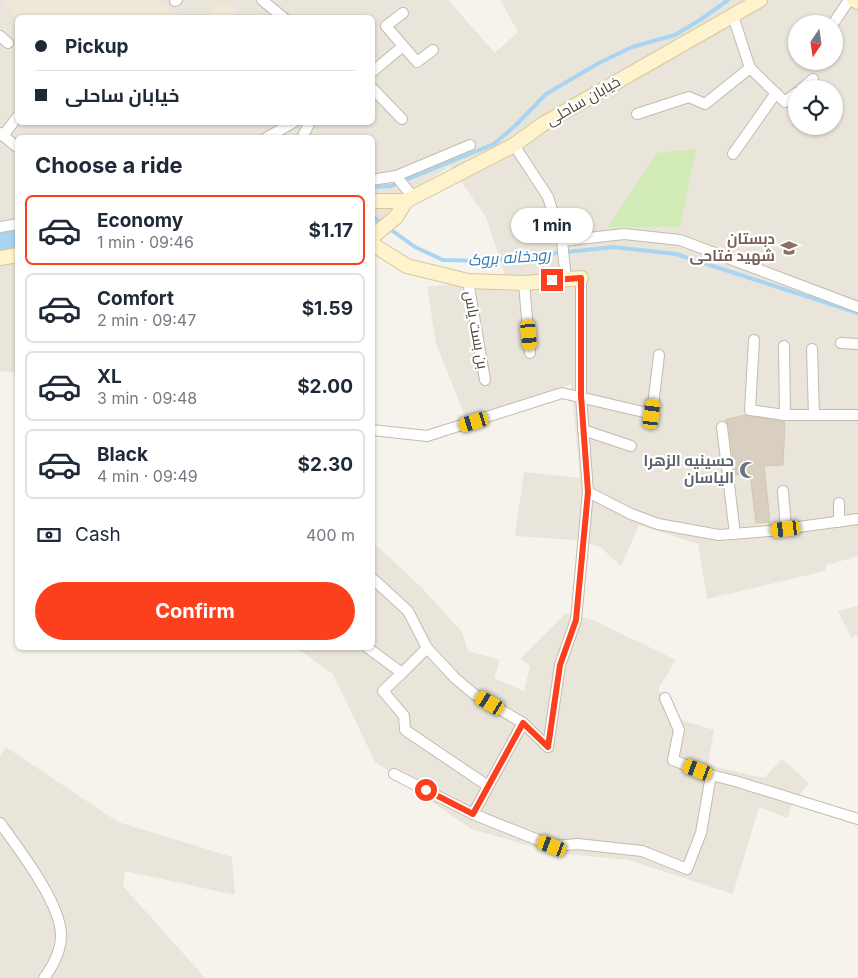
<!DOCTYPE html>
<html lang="en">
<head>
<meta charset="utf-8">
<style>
	body { margin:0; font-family:Inter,Cairo,sans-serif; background:#f2f2f3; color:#1f2937; height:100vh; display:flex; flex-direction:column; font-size:19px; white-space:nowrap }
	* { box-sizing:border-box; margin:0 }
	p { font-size:16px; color:#747a83 }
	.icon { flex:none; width:28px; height:28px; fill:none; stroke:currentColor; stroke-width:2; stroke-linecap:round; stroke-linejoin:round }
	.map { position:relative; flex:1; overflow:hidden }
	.side { position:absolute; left:15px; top:135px; width:360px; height:515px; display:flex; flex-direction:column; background:#fff; border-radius:8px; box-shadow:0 1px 4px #0004 }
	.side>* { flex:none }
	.top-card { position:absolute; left:15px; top:15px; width:360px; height:110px; border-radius:8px; box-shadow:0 1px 4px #0004; display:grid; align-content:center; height:110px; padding:0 20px; background:#fff }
	.needle { width:32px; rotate:193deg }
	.tools { position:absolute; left:788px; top:15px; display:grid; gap:10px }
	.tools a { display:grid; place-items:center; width:55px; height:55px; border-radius:50%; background:#fff; box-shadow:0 1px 4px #0004; font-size:25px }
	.end { position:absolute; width:22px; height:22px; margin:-11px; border:6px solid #fc3f1d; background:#fff; box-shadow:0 0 0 2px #fff }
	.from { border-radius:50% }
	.bubble { position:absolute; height:35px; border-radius:18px; background:#fff; box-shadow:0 1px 4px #0004; font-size:16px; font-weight:700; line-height:35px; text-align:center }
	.car { position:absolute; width:15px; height:30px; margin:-15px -8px; border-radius:6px; box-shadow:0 0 4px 1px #0007; background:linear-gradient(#f5c518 24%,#345 0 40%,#f5c518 0 76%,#345 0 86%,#f5c518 0) }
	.top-card b { display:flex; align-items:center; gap:18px; height:48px; font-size:19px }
	.top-card b+b { border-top:1px solid #e0e1e3 }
	.top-card i { width:12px; height:12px; background:#1f2937 }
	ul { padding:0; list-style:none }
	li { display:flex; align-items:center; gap:15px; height:70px; margin:0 10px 8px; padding:0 10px; border:2px solid #e0e1e3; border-radius:8px }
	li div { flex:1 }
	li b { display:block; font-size:19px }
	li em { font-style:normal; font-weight:700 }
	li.selected { border-color:#fc3f1d }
	li>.icon { width:45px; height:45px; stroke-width:1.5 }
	h2 { padding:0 20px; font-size:22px; line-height:60px }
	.pay { display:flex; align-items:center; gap:12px; height:55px; padding:0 20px; font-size:19px }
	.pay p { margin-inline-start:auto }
	.action { display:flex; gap:10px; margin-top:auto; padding:10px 20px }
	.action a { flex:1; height:58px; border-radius:30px; background:#fc3f1d; color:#fff; font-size:20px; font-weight:700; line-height:58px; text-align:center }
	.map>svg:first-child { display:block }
	.residential { fill:#eae5da; fill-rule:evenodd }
	.education { fill:#efe8d6 }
	.green { fill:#d2eab5 }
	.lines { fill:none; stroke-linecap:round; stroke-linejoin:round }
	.stream { stroke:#a9d4f2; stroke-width:4 }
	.river { stroke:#a9d4f2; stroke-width:21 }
	.building { fill:#d8cfc1; stroke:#d3c7b4 }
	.street-casing { stroke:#c2bbae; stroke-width:12 }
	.secondary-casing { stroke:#d6c79b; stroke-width:16 }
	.street { stroke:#fff; stroke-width:10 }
	.secondary { stroke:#fff3cd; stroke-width:14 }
	.route { stroke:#fc3f1d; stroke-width:6 }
	.labels { text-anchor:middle; stroke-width:4.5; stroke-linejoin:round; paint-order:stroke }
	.street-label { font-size:15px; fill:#4b4439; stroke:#fff }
	.education-label { font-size:15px; font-weight:bold; fill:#785e54; stroke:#fff; text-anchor:end }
	.worship-label { font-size:15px; font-weight:bold; fill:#5b616d; stroke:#fff; text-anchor:end }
	.water-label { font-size:16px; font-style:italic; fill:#2e7ab2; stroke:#fff }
</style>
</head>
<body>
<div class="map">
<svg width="858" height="978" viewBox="0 0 858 978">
	<rect width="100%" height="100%" fill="#f6f3ec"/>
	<g class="residential">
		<path d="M0,0H448L495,53L518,32L500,0H858V556L827,565L825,571L707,599L698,544L639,525L621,566L600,547L575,540L515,536L524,472L580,478L571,384L468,424L436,343L427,287L506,278L486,217L450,166L426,182L393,208L373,227L372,138H18L17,373L0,371ZM18,18H372V122H18ZM796,24H834V61H796ZM796,89H834V126H796Z"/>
		<path d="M373,542L421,587L462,632L468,651L500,660L494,678L524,691L530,666L520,659L566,613L593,620L676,660L658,689L681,720L714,730L708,765L764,778L782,759L809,783L791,806L788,818L759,807L733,894L628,860L554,853L471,829L375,762L333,674L297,648H372Z"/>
		<path d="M858,606V635L851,638L838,611Z"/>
		<path d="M6,747L118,822L232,857L235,895L125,871L123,886L205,978H0V756Z"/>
	</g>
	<g class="education">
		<path d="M3,0H159L182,17L18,18L17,19Z"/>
		<path d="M222,0L237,10L228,17H206Z"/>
	</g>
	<path class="green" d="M696,149L680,227H608L657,153Z"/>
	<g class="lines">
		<g class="stream">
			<path d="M372,187L391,186L494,144L517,124L546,94L599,63L632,47L675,35L700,20L728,0"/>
			<path d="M372,216L415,247L443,260L484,261L613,247L676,254L858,313"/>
		</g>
		<path class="river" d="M0,244L18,240"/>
	</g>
	<path class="building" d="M745,415L785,422L783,465L764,466L770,522L756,523L750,473L735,475L729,426L725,420Z"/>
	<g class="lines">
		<g class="street-casing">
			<g id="street">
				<path d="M262,0L284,18"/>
				<path d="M175,1L177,0"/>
				<path d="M403,13L386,26L417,62L433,50"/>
				<path d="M833,24L849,0"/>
				<path d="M0,36L8,43"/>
				<path d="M750,68L785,102L796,93"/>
				<path d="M372,72L402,47"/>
				<path d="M372,88L402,119"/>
				<path d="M801,89L813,79"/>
				<path d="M637,114L689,97L705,104L750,68L733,16"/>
				<path d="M0,133L18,148"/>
				<path d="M3,136L18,116"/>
				<path d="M266,138L294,122"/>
				<path d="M302,138L310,122"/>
				<path d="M514,145L548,197L562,241L624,234L680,240L858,307"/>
				<path d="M733,154L776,93"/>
				<path d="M396,176L413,197"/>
				<path d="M372,180L396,176L470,145"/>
				<path d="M0,227L18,224"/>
				<path d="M562,241L566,279"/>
				<path d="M468,281L485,380"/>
				<path d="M524,283L530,353"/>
				<path d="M754,340L750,410L785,415H858"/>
				<path d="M841,343L858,344"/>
				<path d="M784,346L785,415"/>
				<path d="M812,349L814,415"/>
				<path d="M722,427L735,534"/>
				<path d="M372,430L427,436L562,393L652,414L659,355"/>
				<path d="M583,430L631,446"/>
				<path d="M783,491L786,529"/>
				<path d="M588,492L631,514L658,524L719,535L769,531L858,519"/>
				<path d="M839,503V522"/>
				<path d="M372,578L408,611L427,648L455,678L474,694L523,723L548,747"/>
				<path d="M368,648L402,673L427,648"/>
				<path d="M402,673L383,691L404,716L405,730L488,786"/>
				<path d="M665,698L679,730L673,760L711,775"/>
				<path d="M548,747L560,665L576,620L588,492L581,396V278"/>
				<path d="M394,774L473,814L553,846L578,844L642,851L687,869L701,833L711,775L735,781L858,819"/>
				<path d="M473,814L523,723"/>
				<path d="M0,823C19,849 61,904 61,935C61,951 53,966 44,978"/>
			</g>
		</g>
		<g class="secondary-casing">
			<g id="secondary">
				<path d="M854,0L858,2"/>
				<path d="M372,201H406"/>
				<path d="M372,237L396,217L406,201L514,145L543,124L760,0"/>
				<path d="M372,244L407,266L468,281L524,283L581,278"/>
				<path d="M0,258L18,255"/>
			</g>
		</g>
		<use href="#street" class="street"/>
		<use href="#secondary" class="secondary"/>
	</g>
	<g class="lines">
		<path class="route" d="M426,790L473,814L523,723L548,747L560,665L576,620L588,492L581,396V278L552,280"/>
	</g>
	<defs>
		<g id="school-bare" transform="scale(1.35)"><path d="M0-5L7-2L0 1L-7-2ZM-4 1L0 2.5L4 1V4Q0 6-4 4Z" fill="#8d6e63" stroke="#fff" stroke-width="2.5" paint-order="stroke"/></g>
		<g id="mosque-bare" transform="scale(1.35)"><path d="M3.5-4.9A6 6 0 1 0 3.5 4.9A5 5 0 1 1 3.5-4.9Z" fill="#6b7280" stroke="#fff" stroke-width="2.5" paint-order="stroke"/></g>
	</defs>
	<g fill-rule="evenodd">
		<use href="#school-bare" x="789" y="248"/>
		<use href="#mosque-bare" x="748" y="470"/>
	</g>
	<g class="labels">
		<g class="street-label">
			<text transform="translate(583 101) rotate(-30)" y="5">خیابان ساحلی</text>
			<text transform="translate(476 330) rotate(80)" y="5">بن بست یاس</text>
		</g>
		<g class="education-label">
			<text x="775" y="244">دبستان<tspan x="775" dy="17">شهید فتاحی</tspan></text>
		</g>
		<g class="worship-label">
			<text x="734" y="466">حسینیه الزهرا<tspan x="734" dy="17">الیاسان</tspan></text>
		</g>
		<g class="water-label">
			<text transform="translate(509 257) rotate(-4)" y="6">رودخانه بروک</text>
		</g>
	</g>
</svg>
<div class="tools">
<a><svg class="needle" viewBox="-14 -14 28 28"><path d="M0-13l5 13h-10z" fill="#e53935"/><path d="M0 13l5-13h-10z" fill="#747a83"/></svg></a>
<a><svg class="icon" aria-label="locate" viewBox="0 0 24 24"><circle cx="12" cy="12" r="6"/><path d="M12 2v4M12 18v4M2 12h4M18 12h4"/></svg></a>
</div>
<i class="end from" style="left:426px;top:790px"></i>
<i class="end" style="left:552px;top:280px"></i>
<div class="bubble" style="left:511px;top:208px;width:82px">1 min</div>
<i class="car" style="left:529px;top:335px;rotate:175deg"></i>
<i class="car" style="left:652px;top:414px;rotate:7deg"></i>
<i class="car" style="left:474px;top:422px;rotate:253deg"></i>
<i class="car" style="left:786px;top:529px;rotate:263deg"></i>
<i class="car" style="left:490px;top:703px;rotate:301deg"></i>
<i class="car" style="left:698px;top:770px;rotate:291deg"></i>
<i class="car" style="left:552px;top:846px;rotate:291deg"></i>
<div class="top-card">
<b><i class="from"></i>Pickup</b>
<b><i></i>خیابان ساحلی</b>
</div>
<section class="side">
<h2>Choose a ride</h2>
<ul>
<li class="selected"><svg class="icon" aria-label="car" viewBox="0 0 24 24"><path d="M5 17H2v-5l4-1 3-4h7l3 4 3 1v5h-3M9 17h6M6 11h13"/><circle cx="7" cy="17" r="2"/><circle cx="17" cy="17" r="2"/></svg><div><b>Economy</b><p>1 min · 09:46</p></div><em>$1.17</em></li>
<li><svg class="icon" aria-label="car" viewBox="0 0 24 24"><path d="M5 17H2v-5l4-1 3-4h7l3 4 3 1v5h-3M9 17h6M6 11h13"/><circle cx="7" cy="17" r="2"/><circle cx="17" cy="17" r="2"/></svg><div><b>Comfort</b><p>2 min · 09:47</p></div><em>$1.59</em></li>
<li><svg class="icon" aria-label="car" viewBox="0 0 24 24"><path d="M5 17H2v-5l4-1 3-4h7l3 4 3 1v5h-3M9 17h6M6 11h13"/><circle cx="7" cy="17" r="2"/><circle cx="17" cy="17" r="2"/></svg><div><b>XL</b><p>3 min · 09:48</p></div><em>$2.00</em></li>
<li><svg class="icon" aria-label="car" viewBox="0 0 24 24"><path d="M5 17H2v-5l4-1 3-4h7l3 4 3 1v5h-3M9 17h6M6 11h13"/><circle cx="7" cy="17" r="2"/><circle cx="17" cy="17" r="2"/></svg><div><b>Black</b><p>4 min · 09:49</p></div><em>$2.30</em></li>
</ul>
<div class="pay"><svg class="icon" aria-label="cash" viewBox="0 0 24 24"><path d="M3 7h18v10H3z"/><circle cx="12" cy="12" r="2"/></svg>Cash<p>400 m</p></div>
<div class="action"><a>Confirm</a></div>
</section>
</div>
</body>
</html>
